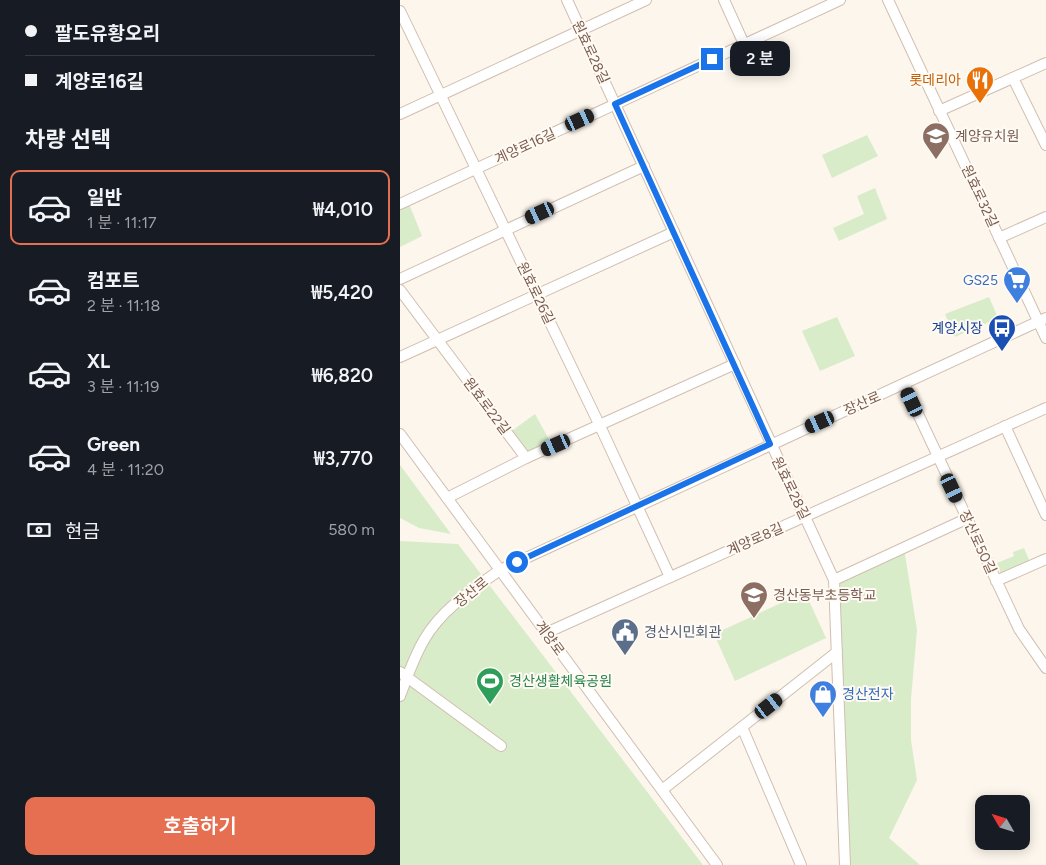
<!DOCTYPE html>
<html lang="ko">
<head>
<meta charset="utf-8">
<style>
	body { margin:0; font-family:Figtree,"Noto Sans KR",sans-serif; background:#20242c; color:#f1f3f6; height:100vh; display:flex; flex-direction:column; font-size:19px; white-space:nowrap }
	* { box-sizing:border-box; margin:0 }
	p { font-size:16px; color:#9ea1a6 }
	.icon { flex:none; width:28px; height:28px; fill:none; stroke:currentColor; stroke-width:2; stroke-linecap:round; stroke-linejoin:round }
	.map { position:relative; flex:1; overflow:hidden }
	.sheet { display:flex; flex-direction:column; background:#171b24; width:400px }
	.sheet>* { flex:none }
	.banner { display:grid; align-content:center; height:110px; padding:0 25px; background:#171b24 }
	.needle { width:32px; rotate:309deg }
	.buttons { position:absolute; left:575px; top:795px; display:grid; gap:10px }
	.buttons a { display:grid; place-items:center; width:55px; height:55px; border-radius:10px; background:#171b24; box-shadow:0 2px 12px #0003; font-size:25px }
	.end { position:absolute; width:22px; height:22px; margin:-11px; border:6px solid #1a73e8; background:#fff; box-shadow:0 0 0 2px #fff }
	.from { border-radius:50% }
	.bubble { position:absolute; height:35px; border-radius:10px; background:#171b24; box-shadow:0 2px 12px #0003; font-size:16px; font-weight:600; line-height:35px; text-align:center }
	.car { position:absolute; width:15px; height:30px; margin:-15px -8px; border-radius:6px; box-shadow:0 0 4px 1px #0007; background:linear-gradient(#222 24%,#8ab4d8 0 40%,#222 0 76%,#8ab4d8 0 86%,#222 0) }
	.banner b { display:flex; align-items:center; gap:18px; height:48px; font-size:19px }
	.banner b+b { border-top:1px solid #363941 }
	.banner i { width:12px; height:12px; background:#f1f3f6 }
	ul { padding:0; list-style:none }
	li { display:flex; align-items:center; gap:15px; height:75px; margin:0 10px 8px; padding:0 15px; border:2px solid transparent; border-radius:10px }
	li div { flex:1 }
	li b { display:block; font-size:19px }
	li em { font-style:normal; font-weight:600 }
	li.active { border-color:#e76f51 }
	li>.icon { width:45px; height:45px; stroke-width:1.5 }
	h2 { padding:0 25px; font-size:22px; line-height:60px }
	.pay { display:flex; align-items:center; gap:12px; height:55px; padding:0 25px; font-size:19px }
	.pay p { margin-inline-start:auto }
	.primary-button { display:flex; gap:10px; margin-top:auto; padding:10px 25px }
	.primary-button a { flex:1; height:58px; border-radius:10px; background:#e76f51; color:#fff; font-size:20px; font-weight:600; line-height:58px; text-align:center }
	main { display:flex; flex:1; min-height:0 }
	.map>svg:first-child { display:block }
	.green { fill:#d8ecc9 }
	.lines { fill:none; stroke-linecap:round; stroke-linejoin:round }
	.minor-casing { stroke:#d1beb0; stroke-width:12 }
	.minor { stroke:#fff; stroke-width:10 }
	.route { stroke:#1a73e8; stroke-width:6 }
	.labels { text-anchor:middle; stroke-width:4; stroke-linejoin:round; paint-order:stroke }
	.street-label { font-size:14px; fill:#7a5c4d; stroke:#fffaf3 }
	.food-label { font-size:14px; fill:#c56008; stroke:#fffaf3; text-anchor:end }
	.education-label { font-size:14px; fill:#785e54; stroke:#fffaf3; text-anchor:start }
	.shop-label { font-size:14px; fill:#366cbe; stroke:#fffaf3; text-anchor:end }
	.transit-label { font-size:14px; fill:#164399; stroke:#fffaf3; text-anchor:end }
	.service-label { font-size:14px; fill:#4e5e75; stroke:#fffaf3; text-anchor:start }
	.leisure-label { font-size:14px; fill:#27864d; stroke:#fffaf3; text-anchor:start }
</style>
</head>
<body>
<main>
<section class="sheet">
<div class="banner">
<b><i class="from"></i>팔도유황오리</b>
<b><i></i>계양로16길</b>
</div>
<h2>차량 선택</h2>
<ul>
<li class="active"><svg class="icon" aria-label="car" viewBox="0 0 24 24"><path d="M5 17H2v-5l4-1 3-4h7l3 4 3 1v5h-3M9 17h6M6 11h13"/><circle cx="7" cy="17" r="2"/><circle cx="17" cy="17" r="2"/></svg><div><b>일반</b><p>1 분 · 11:17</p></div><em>₩4,010</em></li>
<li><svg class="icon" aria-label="car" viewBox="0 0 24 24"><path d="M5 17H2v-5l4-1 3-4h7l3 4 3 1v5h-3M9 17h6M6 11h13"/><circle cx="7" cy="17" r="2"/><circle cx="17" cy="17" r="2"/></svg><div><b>컴포트</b><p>2 분 · 11:18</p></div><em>₩5,420</em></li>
<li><svg class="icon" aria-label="car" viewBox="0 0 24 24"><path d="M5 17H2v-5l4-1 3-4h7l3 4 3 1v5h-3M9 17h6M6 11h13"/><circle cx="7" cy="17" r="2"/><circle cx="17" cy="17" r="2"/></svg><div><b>XL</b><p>3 분 · 11:19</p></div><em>₩6,820</em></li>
<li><svg class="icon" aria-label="car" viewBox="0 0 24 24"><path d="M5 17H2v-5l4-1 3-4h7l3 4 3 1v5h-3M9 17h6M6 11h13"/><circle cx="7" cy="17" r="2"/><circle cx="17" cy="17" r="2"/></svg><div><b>Green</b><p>4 분 · 11:20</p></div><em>₩3,770</em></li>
</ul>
<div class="pay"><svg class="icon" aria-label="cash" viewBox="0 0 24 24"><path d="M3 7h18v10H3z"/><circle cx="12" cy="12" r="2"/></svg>현금<p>580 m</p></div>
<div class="primary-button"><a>호출하기</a></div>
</section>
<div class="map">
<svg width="646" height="865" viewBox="0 0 646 865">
	<rect width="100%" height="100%" fill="#fdf6ec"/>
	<g class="green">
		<path d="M467,135L478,156L432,178L422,155Z"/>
		<path d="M475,188L487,219L439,241L433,228L464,214L457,196Z"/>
		<path d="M9,204L22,236L0,247V208Z"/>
		<path d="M589,297L598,318L555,337L545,314Z"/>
		<path d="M437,317L455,356L420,371L402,331Z"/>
		<path d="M135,414L152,445L126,456L109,433Z"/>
		<path d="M0,465L51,534L19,528L0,518Z"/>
		<path d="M0,541L58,544L303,865H0Z"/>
		<path d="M504,548L517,630L511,699V740L517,780L489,838L520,865H445L434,580Z"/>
		<path d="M624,548L630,562L601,574L597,563L614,556L613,552Z"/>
		<path d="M405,592L426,638L335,681L314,634Z"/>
	</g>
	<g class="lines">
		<g class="minor-casing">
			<g id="minor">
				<path d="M167,0L434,580L445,865"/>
				<path d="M324,0L344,44"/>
				<path d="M488,0L646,338"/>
				<path d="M0,11L200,426L270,577"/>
				<path d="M613,78L646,145"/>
				<path d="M539,111L646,63"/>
				<path d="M0,114L246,0"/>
				<path d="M0,204L440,0"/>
				<path d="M599,238L646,217"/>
				<path d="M0,279L244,166"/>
				<path d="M0,290L126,458"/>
				<path d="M0,357L274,232"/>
				<path d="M504,384L619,629L646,668"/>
				<path d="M605,426L646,515"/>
				<path d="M0,434L317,865"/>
				<path d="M47,498L126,458L335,364"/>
				<path d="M434,580L566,519"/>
				<path d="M596,581L646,559"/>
				<path d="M146,633L646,408"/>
				<path d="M0,672L101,746"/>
				<path d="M0,696C7,677 14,657 24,640C41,610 73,589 100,570L646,318"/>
				<path d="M342,727L401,865"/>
				<path d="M262,790L437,652"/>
			</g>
		</g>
		<use href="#minor" class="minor"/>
	</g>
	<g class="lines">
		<path class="route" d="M117,562L370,444L215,104L312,59"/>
	</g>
	<defs>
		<g id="restaurant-pin" transform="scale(1.4375)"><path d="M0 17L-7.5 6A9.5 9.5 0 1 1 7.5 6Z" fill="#e8710a" stroke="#fffaf3"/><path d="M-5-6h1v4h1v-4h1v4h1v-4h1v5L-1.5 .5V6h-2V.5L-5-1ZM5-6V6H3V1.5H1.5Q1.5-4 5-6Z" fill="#fff"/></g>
		<g id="school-pin" transform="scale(1.4375)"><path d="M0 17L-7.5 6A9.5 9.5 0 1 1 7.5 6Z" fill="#8d6e63" stroke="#fffaf3"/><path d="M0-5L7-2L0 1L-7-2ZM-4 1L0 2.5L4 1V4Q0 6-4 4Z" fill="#fff"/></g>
		<g id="supermarket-pin" transform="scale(1.4375)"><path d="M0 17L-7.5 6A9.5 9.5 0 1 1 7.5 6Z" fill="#3f7fe0" stroke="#fffaf3"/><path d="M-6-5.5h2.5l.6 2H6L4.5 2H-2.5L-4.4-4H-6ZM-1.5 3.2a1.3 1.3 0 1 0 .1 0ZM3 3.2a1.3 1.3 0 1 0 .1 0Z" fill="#fff"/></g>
		<g id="bus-pin" transform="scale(1.4375)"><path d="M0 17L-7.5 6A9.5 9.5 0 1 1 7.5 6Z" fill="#1a4fb4" stroke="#fffaf3"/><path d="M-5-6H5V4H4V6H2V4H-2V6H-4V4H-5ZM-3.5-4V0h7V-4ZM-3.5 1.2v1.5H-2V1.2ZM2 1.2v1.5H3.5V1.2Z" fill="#fff"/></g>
		<g id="civic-pin" transform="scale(1.4375)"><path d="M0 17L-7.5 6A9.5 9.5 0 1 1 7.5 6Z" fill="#5c6f8a" stroke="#fffaf3"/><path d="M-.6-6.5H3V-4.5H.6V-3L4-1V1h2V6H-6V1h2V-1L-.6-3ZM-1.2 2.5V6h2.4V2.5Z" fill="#fff"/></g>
		<g id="stadium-pin" transform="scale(1.4375)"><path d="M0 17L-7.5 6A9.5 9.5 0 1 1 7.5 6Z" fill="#2e9e5b" stroke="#fffaf3"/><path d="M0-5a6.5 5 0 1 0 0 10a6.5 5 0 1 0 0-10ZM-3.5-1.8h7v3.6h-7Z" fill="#fff"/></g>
		<g id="shop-pin" transform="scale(1.4375)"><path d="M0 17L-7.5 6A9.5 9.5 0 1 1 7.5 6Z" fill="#3f7fe0" stroke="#fffaf3"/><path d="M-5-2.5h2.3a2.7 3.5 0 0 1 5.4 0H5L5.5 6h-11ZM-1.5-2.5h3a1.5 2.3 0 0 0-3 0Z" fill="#fff"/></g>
	</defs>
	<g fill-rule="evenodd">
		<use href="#restaurant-pin" x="580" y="80"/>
		<use href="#school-pin" x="536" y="136"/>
		<use href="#supermarket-pin" x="617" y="280"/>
		<use href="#bus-pin" x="602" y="328"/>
		<use href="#school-pin" x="354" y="595"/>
		<use href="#civic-pin" x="225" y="632"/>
		<use href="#stadium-pin" x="90" y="681"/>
		<use href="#shop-pin" x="423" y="694"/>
	</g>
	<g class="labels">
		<g class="street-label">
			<text transform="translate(191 52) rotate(65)" y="5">원효로28길</text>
			<text transform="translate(125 146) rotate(-25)" y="5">계양로16길</text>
			<text transform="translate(580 196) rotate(65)" y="5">원효로32길</text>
			<text transform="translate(136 293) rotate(64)" y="5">원효로26길</text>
			<text transform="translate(462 403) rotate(-24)" y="5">장산로</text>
			<text transform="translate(87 406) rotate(53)" y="5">원효로22길</text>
			<text transform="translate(391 488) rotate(64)" y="5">원효로28길</text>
			<text transform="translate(355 539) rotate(-24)" y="5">계양로8길</text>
			<text transform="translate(578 542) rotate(65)" y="5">장산로50길</text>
			<text transform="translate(71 592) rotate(-39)" y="5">장산로</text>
			<text transform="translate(150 638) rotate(54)" y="5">계양로</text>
		</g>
		<g class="food-label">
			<text x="561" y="85">롯데리아</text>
		</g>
		<g class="education-label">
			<text x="555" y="141">계양유치원</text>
			<text x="373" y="600">경산동부초등학교</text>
		</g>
		<g class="shop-label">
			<text x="598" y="285">GS25</text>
			<text x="442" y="699" text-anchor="start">경산전자</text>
		</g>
		<g class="transit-label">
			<text x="583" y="333">계양시장</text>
		</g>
		<g class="service-label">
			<text x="244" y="637">경산시민회관</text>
		</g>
		<g class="leisure-label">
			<text x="109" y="686">경산생활체육공원</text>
		</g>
	</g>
</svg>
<div class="buttons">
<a><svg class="needle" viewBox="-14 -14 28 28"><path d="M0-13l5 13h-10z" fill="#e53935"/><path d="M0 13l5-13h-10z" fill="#9ea1a6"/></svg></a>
</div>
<i class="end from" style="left:117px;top:562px"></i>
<i class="end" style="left:312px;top:59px"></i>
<div class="bubble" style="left:330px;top:41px;width:60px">2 분</div>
<i class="car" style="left:180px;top:120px;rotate:65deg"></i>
<i class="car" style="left:140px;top:213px;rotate:245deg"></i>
<i class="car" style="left:512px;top:402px;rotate:335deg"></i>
<i class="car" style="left:420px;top:422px;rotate:246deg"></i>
<i class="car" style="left:156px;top:445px;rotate:246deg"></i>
<i class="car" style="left:552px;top:488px;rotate:155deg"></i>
<i class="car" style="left:369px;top:706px;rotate:52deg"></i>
</div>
</main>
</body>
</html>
